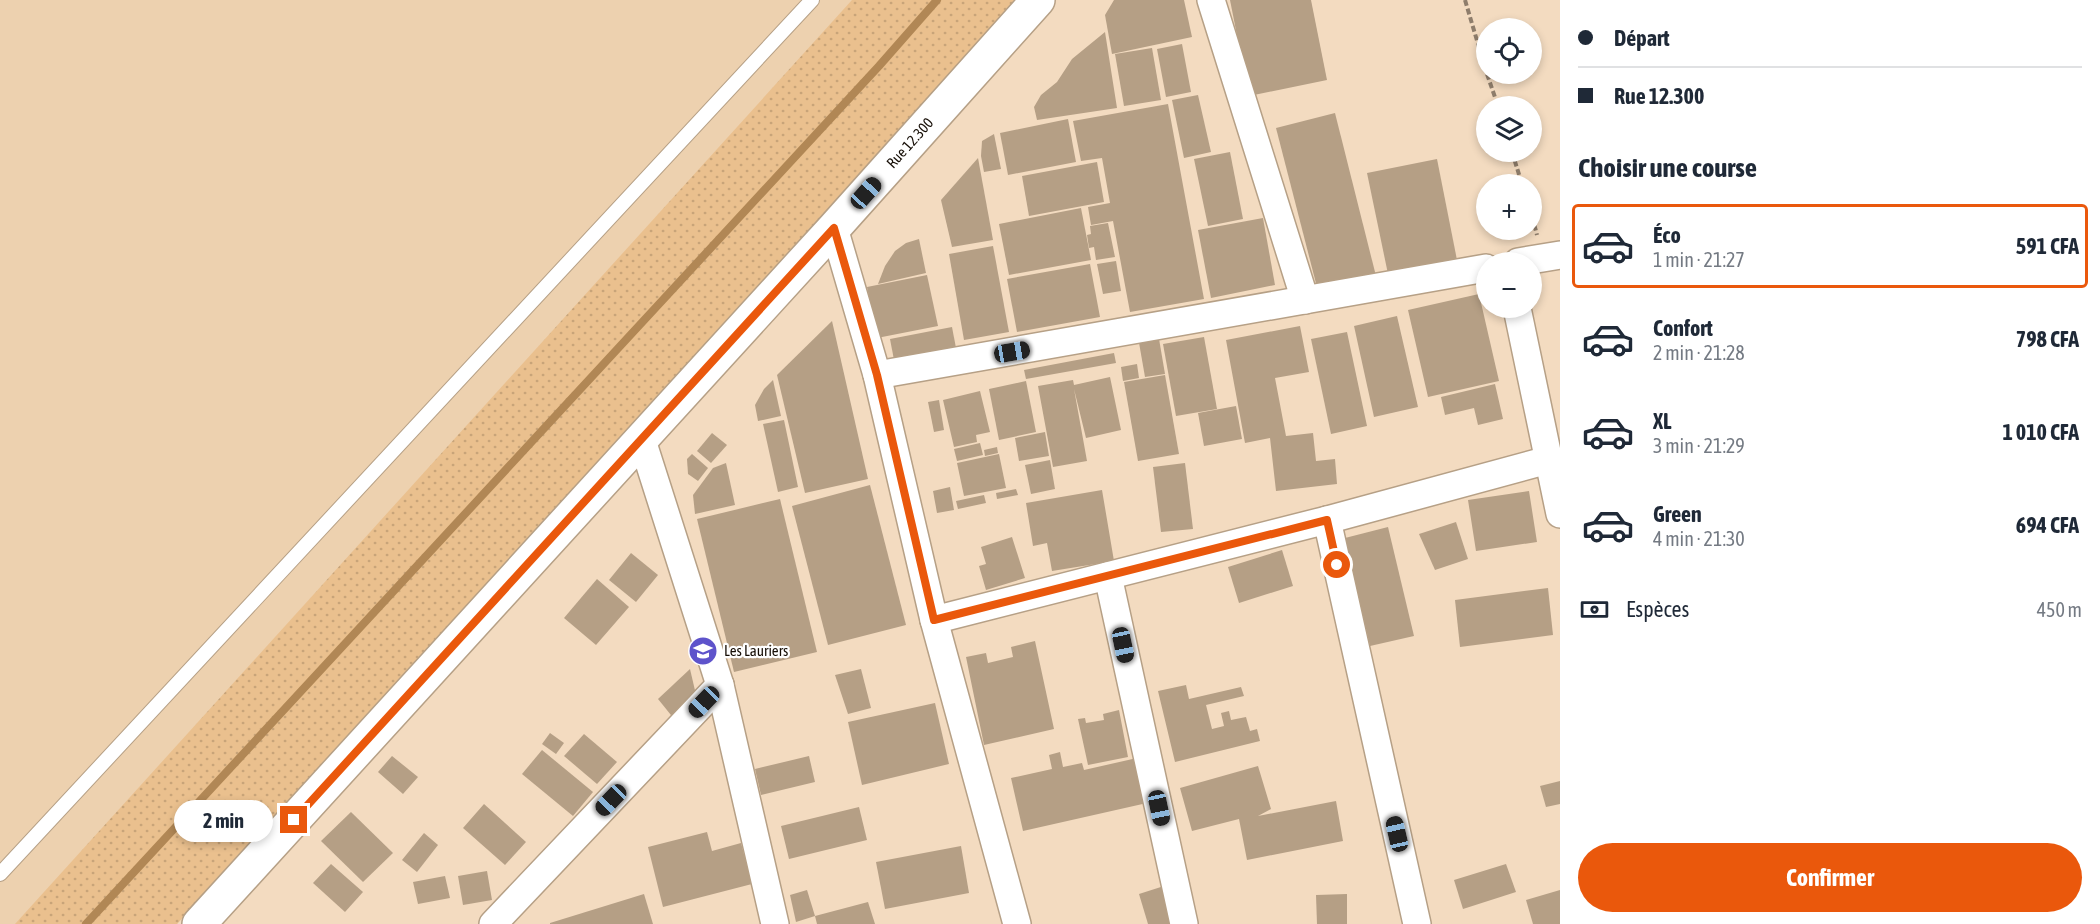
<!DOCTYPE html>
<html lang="fr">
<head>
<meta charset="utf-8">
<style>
	body { margin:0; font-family:"Asap Condensed",sans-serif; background:#f6f6f7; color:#1f2937; height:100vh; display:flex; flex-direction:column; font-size:22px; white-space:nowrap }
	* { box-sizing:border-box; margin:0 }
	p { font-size:20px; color:#747a83 }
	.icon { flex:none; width:33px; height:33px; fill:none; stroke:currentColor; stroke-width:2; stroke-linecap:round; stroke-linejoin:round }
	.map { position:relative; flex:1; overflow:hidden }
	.panel { display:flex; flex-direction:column; background:#fff; width:540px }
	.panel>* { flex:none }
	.hud { display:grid; align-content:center; height:132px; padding:0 18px; background:#fff }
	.buttons { position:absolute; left:1476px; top:18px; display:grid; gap:12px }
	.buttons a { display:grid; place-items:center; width:66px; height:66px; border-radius:50%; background:#fff; box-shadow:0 3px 9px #0003; font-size:30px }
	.end { position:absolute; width:27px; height:27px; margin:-14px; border:8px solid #ea580c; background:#fff; box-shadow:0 0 0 3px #fff }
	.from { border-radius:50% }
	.bubble { position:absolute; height:42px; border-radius:21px; background:#fff; box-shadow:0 3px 9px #0003; font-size:20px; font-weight:700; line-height:42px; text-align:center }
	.car { position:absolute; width:18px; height:36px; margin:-18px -9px; border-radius:8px; box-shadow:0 0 4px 2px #0007; background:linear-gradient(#222 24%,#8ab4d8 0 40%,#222 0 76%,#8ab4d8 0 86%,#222 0) }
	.hud b { display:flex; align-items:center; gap:21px; height:57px; font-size:22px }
	.hud b+b { border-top:2px solid #e0e1e3 }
	.hud i { width:15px; height:15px; background:#1f2937 }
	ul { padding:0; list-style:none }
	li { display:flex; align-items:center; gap:18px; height:84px; margin:0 12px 9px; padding:0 6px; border:3px solid transparent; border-radius:6px }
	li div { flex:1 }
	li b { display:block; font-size:22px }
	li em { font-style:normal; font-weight:700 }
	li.on { border-color:#ea580c }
	li>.icon { width:54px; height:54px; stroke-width:1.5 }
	h2 { padding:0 18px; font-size:27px; line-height:72px }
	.pay { display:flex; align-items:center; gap:15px; height:66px; padding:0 18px; font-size:22px }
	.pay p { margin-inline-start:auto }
	.cta { display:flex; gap:12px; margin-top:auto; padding:12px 18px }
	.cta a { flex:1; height:69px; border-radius:36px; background:#ea580c; color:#fff; font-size:24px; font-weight:700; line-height:69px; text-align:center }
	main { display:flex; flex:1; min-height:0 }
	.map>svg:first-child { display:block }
	.built { fill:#edd1af }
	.grass { fill:url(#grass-dots) }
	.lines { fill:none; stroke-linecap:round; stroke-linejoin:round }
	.stream { stroke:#b18755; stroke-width:8 }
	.building { fill:#b59f85 }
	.service-casing { stroke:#b6a086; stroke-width:16 }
	.minor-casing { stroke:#b6a086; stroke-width:30 }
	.tertiary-casing { stroke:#b6a086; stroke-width:36 }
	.path { stroke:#8e7d6b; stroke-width:4; stroke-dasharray:6 3; stroke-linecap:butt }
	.service { stroke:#fff; stroke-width:14 }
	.minor { stroke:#fff; stroke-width:27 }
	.tertiary { stroke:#fff; stroke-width:33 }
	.route { stroke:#ea580c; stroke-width:8 }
	.labels { text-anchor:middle; stroke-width:4.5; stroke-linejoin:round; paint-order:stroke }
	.street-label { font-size:15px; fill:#160e06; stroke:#fff }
	.poi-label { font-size:15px; fill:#160e06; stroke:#fff; text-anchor:start }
</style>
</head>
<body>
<main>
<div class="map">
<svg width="1560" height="924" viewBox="0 0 1560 924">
	<defs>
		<pattern id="grass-dots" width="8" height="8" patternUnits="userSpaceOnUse" patternTransform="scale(1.5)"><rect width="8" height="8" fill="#eac08e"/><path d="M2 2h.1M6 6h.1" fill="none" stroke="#c8a479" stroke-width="1.8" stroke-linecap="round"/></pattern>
	</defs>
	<rect width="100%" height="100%" fill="#f3dbc0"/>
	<path class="built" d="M0,0H1019L177,924H0Z"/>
	<path class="grass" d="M852,0H1019L177,924H15Z"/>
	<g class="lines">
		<path class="stream" d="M86,924L879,66L937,0"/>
	</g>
	<g class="building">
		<path d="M1114,0H1184L1192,37L1112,54L1105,15Z"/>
		<path d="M1230,0H1311L1327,80L1249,96Z"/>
		<path d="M1105,32L1117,108L1037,120L1034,107L1041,95L1057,82L1072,59Z"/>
		<path d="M1182,44L1191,92L1166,97L1157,49Z"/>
		<path d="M1152,48L1161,100L1124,106L1115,54Z"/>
		<path d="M1198,95L1211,152L1184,158L1172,100Z"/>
		<path d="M1168,104L1204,299L1130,312L1113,221L1091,225L1088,207L1110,203L1102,158L1081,161L1073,121Z"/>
		<path d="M1335,113L1377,280L1319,295L1276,128Z"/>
		<path d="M1068,119L1076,162L1008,175L1000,133Z"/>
		<path d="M994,134L1001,169L984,172L981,156L982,141Z"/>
		<path d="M1230,152L1243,219L1208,226L1194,159Z"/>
		<path d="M978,158L993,240L952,247L941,200Z"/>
		<path d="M1437,159L1457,260L1388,274L1367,173Z"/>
		<path d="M1097,162L1104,202L1029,216L1022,176Z"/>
		<path d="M1081,208L1091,260L1009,275L999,224Z"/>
		<path d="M1263,218L1275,285L1211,298L1198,230Z"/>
		<path d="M1108,223L1115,257L1096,260L1094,247L1089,248L1087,235L1091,234L1090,226Z"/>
		<path d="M919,239L926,273L878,284L885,266L895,251L906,243Z"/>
		<path d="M993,246L1009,332L964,340L949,254Z"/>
		<path d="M1116,261L1121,291L1103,294L1097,264Z"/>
		<path d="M1090,264L1100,317L1017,332L1007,279Z"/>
		<path d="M927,275L938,326L877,338L867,287Z"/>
		<path d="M1479,294L1499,381L1428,397L1408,310Z"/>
		<path d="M1397,316L1418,407L1374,417L1354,326Z"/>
		<path d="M832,321L868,479L805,493L777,375Z"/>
		<path d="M1300,326L1309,372L1275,378L1286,436L1313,433L1316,461L1335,459L1337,484L1276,491L1270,438L1245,443L1226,340Z"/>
		<path d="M952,327L956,348L894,360L890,339Z"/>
		<path d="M1347,332L1367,426L1331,434L1311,339Z"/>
		<path d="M1158,333L1165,374L1145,377L1138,337Z"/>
		<path d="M1204,337L1217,409L1176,416L1163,344Z"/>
		<path d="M1114,353L1116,363L1026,379L1024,370Z"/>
		<path d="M1137,364L1139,378L1123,381L1121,367Z"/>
		<path d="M1165,375L1179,454L1138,461L1124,382Z"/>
		<path d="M1110,377L1121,430L1086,438L1074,389L1087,461L1053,467L1038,386L1073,380L1074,385Z"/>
		<path d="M773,380L781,416L758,421L755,405L764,389Z"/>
		<path d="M1026,381L1036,432L999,440L989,389Z"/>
		<path d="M1495,384L1503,419L1478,425L1474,408L1445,415L1441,397Z"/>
		<path d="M980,391L990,432L976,435L977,442L954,447L943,400Z"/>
		<path d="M939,400L944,430L934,432L928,402Z"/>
		<path d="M1236,406L1242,439L1204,446L1198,413Z"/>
		<path d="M784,420L798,487L778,492L763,424Z"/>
		<path d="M1045,432L1049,456L1019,461L1015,438Z"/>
		<path d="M712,433L727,445L711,463L697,451Z"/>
		<path d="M980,443L983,455L957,461L954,449Z"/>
		<path d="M997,447L998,453L985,456L984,450Z"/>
		<path d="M692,454L708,468L698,481L688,474L687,459Z"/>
		<path d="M999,454L1006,488L964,496L957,463Z"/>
		<path d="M1050,460L1055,489L1031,494L1025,465Z"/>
		<path d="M726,463L735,505L695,514L693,495L713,468Z"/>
		<path d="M1185,463L1193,529L1161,532L1153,467Z"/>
		<path d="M870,485L906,625L828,645L792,506Z"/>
		<path d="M950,487L954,510L937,513L933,491Z"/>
		<path d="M1016,489L1018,495L997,499L996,493Z"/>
		<path d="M1102,490L1114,561L1052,571L1047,543L1033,546L1026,503Z"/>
		<path d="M1529,491L1537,542L1476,551L1468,500Z"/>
		<path d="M984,495L986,503L958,509L956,501Z"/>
		<path d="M780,499L817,652L734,672L697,519Z"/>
		<path d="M1456,522L1468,559L1435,570L1419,534Z"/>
		<path d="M1388,527L1414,636L1370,646L1345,538Z"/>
		<path d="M1012,537L1025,578L986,590L979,566L986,564L981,547Z"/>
		<path d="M1282,550L1293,586L1239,603L1228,567Z"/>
		<path d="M631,553L658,575L636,602L609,580Z"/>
		<path d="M597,579L629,607L596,645L564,618Z"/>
		<path d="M1548,588L1553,635L1460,647L1455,600Z"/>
		<path d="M1035,641L1054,729L984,745L966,657L986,653L988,663L1013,657L1011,647Z"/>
		<path d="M690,669L697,699L675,720L658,699Z"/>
		<path d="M861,669L871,708L848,714L835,675Z"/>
		<path d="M1186,685L1189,699L1241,687L1244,696L1206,705L1212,729L1224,726L1221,713L1229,711L1231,720L1246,717L1250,731L1257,729L1260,741L1175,762L1158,691Z"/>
		<path d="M935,703L949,764L862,785L848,722Z"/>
		<path d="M1119,710L1128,757L1088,765L1078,719L1085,718L1086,723L1104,720L1103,714Z"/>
		<path d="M550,733L564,743L556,754L542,744Z"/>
		<path d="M584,734L617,762L597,784L564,756Z"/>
		<path d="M542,750L593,792L573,816L522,774Z"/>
		<path d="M1060,752L1063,767L1082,763L1084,770L1137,758L1147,803L1023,831L1011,778L1052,769L1049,755Z"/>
		<path d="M392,756L418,777L403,794L378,772Z"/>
		<path d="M809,756L815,782L761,795L755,769Z"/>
		<path d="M1258,766L1271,809L1258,816L1336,801L1343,841L1247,860L1239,819L1192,831L1180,788Z"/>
		<path d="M1560,781V804L1546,807L1540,786Z"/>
		<path d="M484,804L526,842L505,865L463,828Z"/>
		<path d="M859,807L867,840L789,859L781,826Z"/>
		<path d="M351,812L393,853L363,882L321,841Z"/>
		<path d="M707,832L712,851L741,843L752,884L663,907L648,847Z"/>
		<path d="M424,833L438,845L417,872L402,860Z"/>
		<path d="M961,846L969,893L885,909L876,862Z"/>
		<path d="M331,864L363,892L345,912L313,883Z"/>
		<path d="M1506,864L1516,892L1463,909L1454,880Z"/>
		<path d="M487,871L492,900L463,905L458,876Z"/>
		<path d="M445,876L450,898L418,904L413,882Z"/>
		<path d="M1164,886L1176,924H1148L1139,894Z"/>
		<path d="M807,890L815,916L796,922L790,895Z"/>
		<path d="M1560,890V924H1533L1526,900Z"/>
		<path d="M644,894L653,924H550V923Z"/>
		<path d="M1347,894V924H1317L1316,895Z"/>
		<path d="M868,902L875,924H817L815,916Z"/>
	</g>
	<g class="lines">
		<g class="service-casing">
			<path id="service" d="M0,874L812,0"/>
		</g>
		<g class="minor-casing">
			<g id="minor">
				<path d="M1211,0L1305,300"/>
				<path d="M834,228L877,375L934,620L1017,924"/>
				<path d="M1518,262L1560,255"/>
				<path d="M1517,308L1560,514"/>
				<path d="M877,375L1486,268"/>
				<path d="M641,437L720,685L775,924"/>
				<path d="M1327,520L1417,924"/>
				<path d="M1108,576L1184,924"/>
				<path d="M934,620L1327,520L1548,460"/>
				<path d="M493,924L720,685"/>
			</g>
		</g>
		<g class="tertiary-casing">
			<path id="tertiary" d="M199,924L834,228L1038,0"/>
		</g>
		<g class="path">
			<path d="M1465,0L1486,71"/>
			<path d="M1487,74L1498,106"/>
			<path d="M1512,152L1522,184"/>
			<path d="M1532,216L1537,235"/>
		</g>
		<use href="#service" class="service"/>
		<use href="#minor" class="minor"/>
		<use href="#tertiary" class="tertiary"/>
	</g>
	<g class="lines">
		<path class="route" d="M294,820L834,228L877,375L934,620L1327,520L1337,565"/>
	</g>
	<defs>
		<g id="school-disc" transform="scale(1.5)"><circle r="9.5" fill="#5e53cb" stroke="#fff"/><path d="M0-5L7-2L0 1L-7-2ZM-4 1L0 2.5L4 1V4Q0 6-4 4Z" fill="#fff"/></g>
	</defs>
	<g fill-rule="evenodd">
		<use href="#school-disc" x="703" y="651"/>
	</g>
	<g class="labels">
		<g class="street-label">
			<text transform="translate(910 143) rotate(-48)" y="5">Rue 12.300</text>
		</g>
		<g class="poi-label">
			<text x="724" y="656">Les Lauriers</text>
		</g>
	</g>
</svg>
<div class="buttons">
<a><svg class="icon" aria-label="locate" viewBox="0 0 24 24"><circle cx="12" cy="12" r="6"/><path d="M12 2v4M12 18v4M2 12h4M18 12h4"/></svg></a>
<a><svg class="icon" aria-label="layers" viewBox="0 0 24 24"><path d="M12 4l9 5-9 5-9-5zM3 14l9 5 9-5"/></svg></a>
<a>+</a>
<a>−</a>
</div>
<i class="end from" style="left:1337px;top:565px"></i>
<i class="end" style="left:294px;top:820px"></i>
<div class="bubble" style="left:174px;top:800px;width:99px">2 min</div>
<i class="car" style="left:866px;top:193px;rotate:42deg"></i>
<i class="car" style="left:1012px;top:352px;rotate:80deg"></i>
<i class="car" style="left:1123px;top:645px;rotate:168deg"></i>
<i class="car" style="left:704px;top:702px;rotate:224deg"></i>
<i class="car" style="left:611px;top:800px;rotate:224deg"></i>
<i class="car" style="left:1159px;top:808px;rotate:168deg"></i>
<i class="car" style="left:1397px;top:834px;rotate:347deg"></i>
</div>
<section class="panel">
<div class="hud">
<b><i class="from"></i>Départ</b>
<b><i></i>Rue 12.300</b>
</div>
<h2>Choisir une course</h2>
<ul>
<li class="on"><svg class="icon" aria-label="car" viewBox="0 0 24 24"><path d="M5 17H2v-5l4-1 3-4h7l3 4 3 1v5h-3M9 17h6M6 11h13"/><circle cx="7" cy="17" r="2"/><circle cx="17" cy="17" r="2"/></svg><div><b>Éco</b><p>1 min · 21:27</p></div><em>591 CFA</em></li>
<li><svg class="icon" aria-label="car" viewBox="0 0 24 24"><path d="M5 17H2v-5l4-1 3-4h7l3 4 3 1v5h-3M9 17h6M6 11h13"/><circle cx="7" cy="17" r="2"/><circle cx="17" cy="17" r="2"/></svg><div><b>Confort</b><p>2 min · 21:28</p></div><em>798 CFA</em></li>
<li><svg class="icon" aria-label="car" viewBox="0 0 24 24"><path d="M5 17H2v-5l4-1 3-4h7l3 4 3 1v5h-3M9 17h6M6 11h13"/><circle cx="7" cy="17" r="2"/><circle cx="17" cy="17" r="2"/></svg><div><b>XL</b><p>3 min · 21:29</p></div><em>1 010 CFA</em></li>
<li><svg class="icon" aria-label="car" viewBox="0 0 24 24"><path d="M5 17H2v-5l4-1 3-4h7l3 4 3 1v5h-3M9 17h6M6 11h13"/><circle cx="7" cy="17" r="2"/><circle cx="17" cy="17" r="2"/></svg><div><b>Green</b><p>4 min · 21:30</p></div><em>694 CFA</em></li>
</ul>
<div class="pay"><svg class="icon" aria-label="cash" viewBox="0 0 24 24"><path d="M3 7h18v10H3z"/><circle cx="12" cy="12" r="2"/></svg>Espèces<p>450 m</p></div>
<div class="cta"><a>Confirmer</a></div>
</section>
</main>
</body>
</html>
